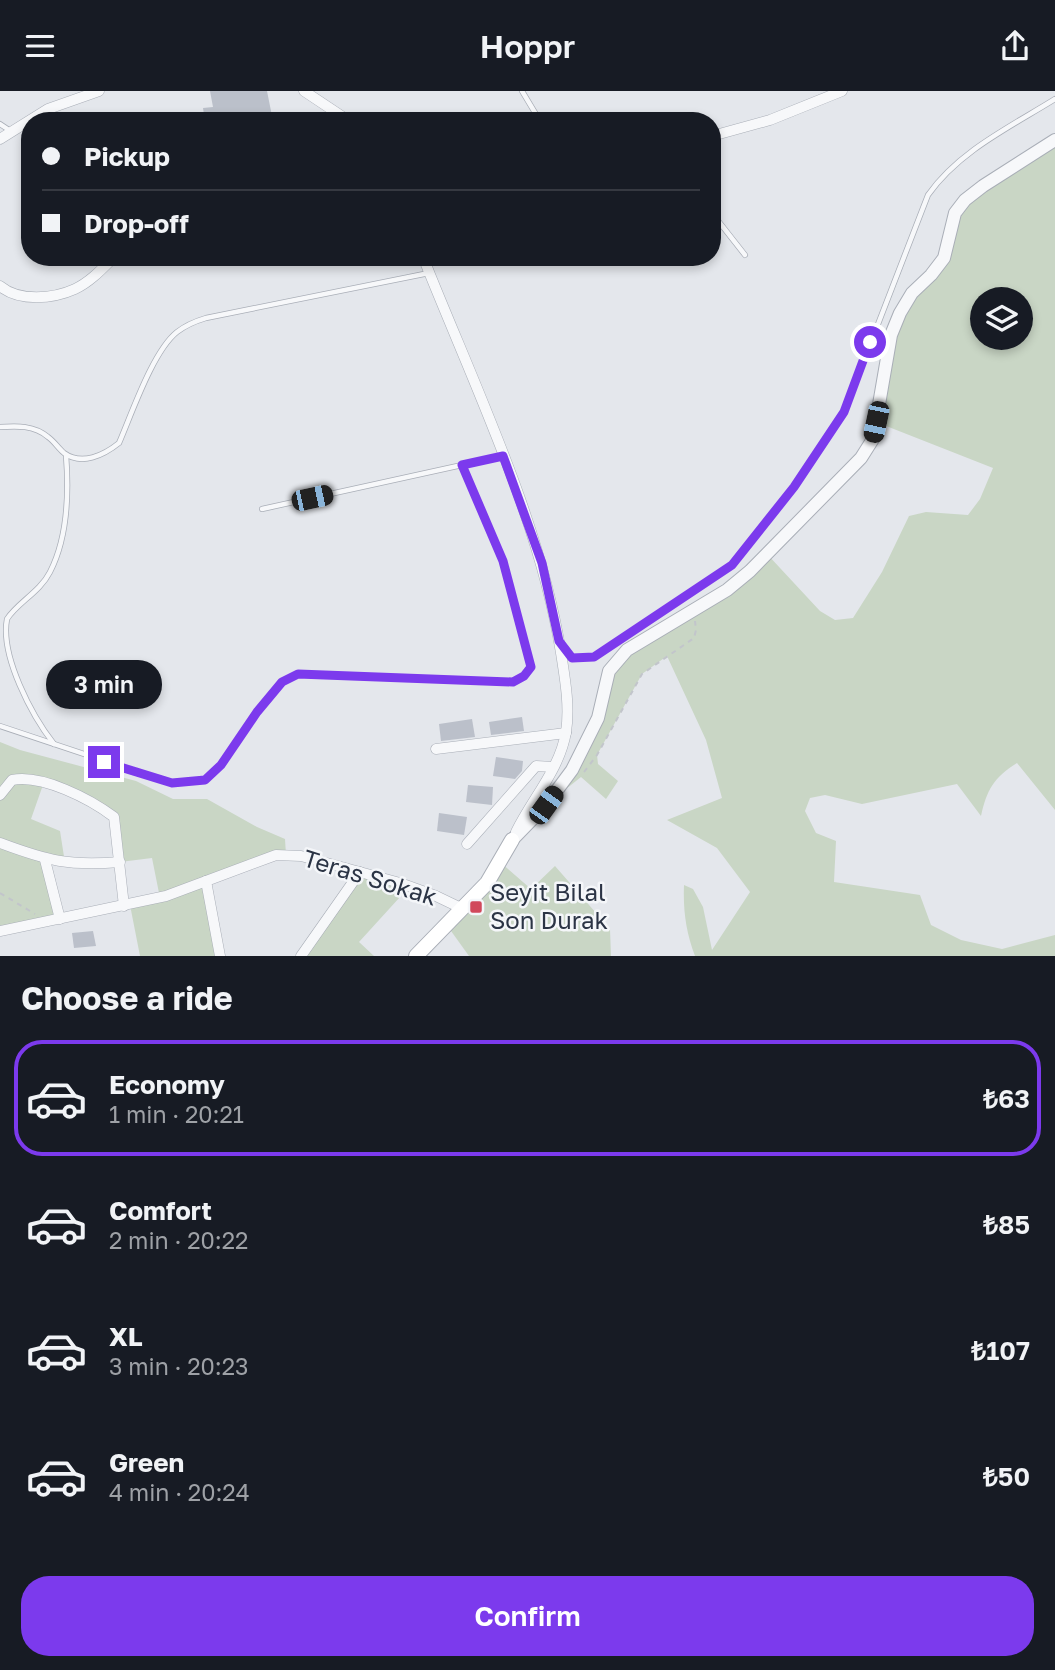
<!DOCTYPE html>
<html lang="en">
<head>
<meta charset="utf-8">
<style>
	body { margin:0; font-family:"Golos Text",sans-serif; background:#242831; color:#f1f3f6; height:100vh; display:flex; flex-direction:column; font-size:26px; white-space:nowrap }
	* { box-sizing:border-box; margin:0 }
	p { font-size:23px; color:#9ea1a6 }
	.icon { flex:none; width:38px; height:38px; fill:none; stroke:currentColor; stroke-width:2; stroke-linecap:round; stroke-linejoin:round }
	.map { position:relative; height:865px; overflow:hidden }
	.details { display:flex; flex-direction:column; background:#171b24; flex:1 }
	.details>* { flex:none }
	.top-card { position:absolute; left:21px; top:21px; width:700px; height:154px; border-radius:28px; box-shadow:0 4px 10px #0003; display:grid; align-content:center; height:154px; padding:0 21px; background:#171b24 }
	.controls { position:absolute; left:970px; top:196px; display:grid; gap:14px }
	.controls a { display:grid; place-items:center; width:63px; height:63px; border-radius:50%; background:#171b24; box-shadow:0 4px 10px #0003; font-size:35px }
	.end { position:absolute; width:32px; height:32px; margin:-16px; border:9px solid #7c3aed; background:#fff; box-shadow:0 0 0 4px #fff }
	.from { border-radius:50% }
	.bubble { position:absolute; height:49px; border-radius:24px; background:#171b24; box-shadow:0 4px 10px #0003; font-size:23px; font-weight:600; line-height:49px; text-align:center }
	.car { position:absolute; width:21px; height:42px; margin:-21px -10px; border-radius:9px; box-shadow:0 0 5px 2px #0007; background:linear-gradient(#222 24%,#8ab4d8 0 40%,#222 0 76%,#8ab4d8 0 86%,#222 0) }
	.top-card b { display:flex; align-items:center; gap:24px; height:66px; font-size:26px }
	.top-card b+b { border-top:2px solid #363941 }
	.top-card i { width:18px; height:18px; background:#f1f3f6 }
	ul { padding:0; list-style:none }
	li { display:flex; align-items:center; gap:21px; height:116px; margin:0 14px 10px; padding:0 7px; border:4px solid transparent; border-radius:28px }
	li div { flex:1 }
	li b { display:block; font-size:26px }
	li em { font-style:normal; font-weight:600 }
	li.selected { border-color:#7c3aed }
	li>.icon { width:63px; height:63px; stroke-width:1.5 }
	h2 { padding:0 21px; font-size:32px; line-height:84px }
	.action { display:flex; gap:14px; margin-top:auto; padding:14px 21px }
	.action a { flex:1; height:80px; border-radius:28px; background:#7c3aed; color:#fff; font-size:28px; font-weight:600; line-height:80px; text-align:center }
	header { display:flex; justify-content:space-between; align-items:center; height:91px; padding:0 21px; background:#171b24; font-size:32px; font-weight:600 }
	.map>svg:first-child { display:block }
	.green { fill:#c9d6c5; fill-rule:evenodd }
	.building { fill:#bbc0ca }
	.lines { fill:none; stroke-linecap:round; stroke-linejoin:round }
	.service-casing { stroke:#a9aeb7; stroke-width:6 }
	.minor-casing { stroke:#a9aeb7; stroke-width:11 }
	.tertiary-casing { stroke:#a9aeb7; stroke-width:14 }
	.secondary-casing { stroke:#a9aeb7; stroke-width:16 }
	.path { stroke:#c2c5cb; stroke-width:2; stroke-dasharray:5 5; stroke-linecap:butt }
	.service { stroke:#f7f8fa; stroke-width:4.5 }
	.minor { stroke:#f7f8fa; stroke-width:10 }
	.tertiary { stroke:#f7f8fa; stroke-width:12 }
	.secondary { stroke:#fff; stroke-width:14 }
	.route { stroke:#7c3aed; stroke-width:9 }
	.poi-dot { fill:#d1495b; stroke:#f4f6f9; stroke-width:2.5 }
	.labels { text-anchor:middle; stroke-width:5; stroke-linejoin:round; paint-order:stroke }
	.street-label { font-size:24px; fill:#2b3445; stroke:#f4f6f9 }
	.poi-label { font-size:24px; fill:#2b3445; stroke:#f4f6f9; text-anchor:start }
</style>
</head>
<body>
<header><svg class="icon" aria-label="menu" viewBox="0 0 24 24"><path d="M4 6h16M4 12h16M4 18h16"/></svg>Hoppr<svg class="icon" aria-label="share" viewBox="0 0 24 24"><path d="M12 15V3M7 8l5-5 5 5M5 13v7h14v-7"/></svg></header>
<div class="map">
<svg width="1055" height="865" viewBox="0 0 1055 865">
	<rect width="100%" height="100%" fill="#e4e7ec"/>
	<g class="green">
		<path d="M1055,49V719L1017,672C993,687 987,699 981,725L957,693L862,713L825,704L810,707L805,720L816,742L836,750L834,791L920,804L931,834L961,849L1002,858L1055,844V865H695C686,841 683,820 684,794L693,798L703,816L712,859L750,801L717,757L667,729L722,707L706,649L667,565L642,583L597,664L598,673L618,690L606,708L581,686L546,714L572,679L605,593L627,559L727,499L767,463L820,520L835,529L853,527L882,481L909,425L926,421L968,424L980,408L993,377L876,331L891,244L931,184L955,122ZM982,208H1020V247H982Z"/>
		<path d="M0,651L20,659L136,690L173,708H207L257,736L285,748L286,764L207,790L220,865H140L130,814L160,807L152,767L120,771L114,726L44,691L31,728L60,740L65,772L46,769L60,828L0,840Z"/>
		<path d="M499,770L531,798L555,775L610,838L611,865H469L446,833Z"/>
		<path d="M360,781L410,795L359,851L374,865H301Z"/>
	</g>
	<g class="building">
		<path d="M210,0H267L273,30H205L203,17L213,16Z"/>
		<path d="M522,626L524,640L491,644L489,631Z"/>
		<path d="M472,628L475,646L441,650L439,633Z"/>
		<path d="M496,666L523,670L522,680L515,688L493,685Z"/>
		<path d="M468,694L493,696L492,714L466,711Z"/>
		<path d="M439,722L467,726L464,744L437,740Z"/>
		<path d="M93,840L96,855L74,857L72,842Z"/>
	</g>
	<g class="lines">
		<g class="service-casing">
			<g id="service">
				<path d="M522,0L540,30"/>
				<path d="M0,33L9,39"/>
				<path d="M712,122L745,164"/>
				<path d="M0,336C17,335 34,334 48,346C54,350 58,357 64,362C82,375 104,364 119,352C132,322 153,260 177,241C186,234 196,230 206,227L429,182"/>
				<path d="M262,418L503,365"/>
				<path d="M564,556L571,567L594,566L732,474L794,396L844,321L928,104C959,60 1010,36 1055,8"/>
				<path d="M0,635L171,692L205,689L221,674L257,621L282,591L298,583L513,591L524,585L531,576L503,470L462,374"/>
				<path d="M54,653C32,625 0,565 7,528C17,512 40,501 50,481C68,446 69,402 66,364"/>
			</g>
		</g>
		<g class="minor-casing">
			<g id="minor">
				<path d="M304,0L349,30"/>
				<path d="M712,45L770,29L842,0"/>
				<path d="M0,48L48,18L99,0"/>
				<path d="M423,166C473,292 540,429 561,562C565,588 570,615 566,641C560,678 532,708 516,741"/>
				<path d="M0,195C19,211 53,208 75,198C90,191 102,178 114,166"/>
				<path d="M436,658L566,642"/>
				<path d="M0,704L12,689C42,683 90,708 114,726L124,815"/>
				<path d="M0,752C48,770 68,775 120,771"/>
				<path d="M467,753L536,675L553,676"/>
				<path d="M45,769L60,828"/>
				<path d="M206,790L220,865"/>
				<path d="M0,840L166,805L276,764L301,765L400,792L436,805L461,817"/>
				<path d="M301,865L360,781"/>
			</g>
		</g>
		<g class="tertiary-casing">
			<path id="tertiary" d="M512,749L546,714L572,679L598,627L609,580L627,559L727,499L750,480L861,367L873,348L891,244L900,222L912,202L931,184L944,167L955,122L965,109L983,95L1055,49"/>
		</g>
		<g class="secondary-casing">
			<path id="secondary" d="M416,865L487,792L512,749"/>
		</g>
		<g class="path">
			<path d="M584,681L597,664L642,583L694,547L696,539L695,530"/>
			<path d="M0,802L35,823"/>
		</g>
		<use href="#service" class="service"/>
		<use href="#minor" class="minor"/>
		<use href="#tertiary" class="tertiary"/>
		<use href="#secondary" class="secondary"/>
	</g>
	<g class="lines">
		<path class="route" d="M104,671L172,692L205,689L221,674L257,621L282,591L298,583L513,591L524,585L531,576L503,470L462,374L503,365L542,472L559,550L572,567L594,566L732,474L794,396L844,321L870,251"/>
	</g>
	<rect class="poi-dot" x="469" y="809" width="14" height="14" rx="3.5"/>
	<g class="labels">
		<g class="street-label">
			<text transform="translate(370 787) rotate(17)" y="8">Teras Sokak</text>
		</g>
		<g class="poi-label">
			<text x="490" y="810">Seyit Bilal<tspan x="490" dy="28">Son Durak</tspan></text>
		</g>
	</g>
</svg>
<div class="controls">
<a><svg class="icon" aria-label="layers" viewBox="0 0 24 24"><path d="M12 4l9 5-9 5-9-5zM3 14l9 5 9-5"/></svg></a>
</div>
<i class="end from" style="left:870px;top:251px"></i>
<i class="end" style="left:104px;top:671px"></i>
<div class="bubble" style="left:46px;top:569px;width:116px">3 min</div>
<i class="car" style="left:876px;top:331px;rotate:192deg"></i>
<i class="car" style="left:312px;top:407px;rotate:78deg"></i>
<i class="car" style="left:546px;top:714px;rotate:36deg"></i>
<div class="top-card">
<b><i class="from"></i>Pickup</b>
<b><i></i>Drop-off</b>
</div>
</div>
<section class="details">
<h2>Choose a ride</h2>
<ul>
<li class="selected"><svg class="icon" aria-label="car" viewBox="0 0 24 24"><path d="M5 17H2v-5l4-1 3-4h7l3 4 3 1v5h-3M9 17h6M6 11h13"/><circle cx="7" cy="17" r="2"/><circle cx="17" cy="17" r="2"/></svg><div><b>Economy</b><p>1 min · 20:21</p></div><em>₺63</em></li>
<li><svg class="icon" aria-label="car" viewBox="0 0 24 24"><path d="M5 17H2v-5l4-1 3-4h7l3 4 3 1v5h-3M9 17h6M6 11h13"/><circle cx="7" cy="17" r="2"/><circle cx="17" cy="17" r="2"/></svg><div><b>Comfort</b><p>2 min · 20:22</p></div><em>₺85</em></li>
<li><svg class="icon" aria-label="car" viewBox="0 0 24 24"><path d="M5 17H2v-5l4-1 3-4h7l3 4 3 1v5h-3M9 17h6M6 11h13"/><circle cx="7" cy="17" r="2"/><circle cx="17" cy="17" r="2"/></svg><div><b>XL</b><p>3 min · 20:23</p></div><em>₺107</em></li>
<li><svg class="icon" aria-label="car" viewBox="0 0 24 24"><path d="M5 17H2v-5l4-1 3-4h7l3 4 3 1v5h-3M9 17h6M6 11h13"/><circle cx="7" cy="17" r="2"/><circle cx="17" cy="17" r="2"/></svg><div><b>Green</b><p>4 min · 20:24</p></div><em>₺50</em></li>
</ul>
<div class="action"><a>Confirm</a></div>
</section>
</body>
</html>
